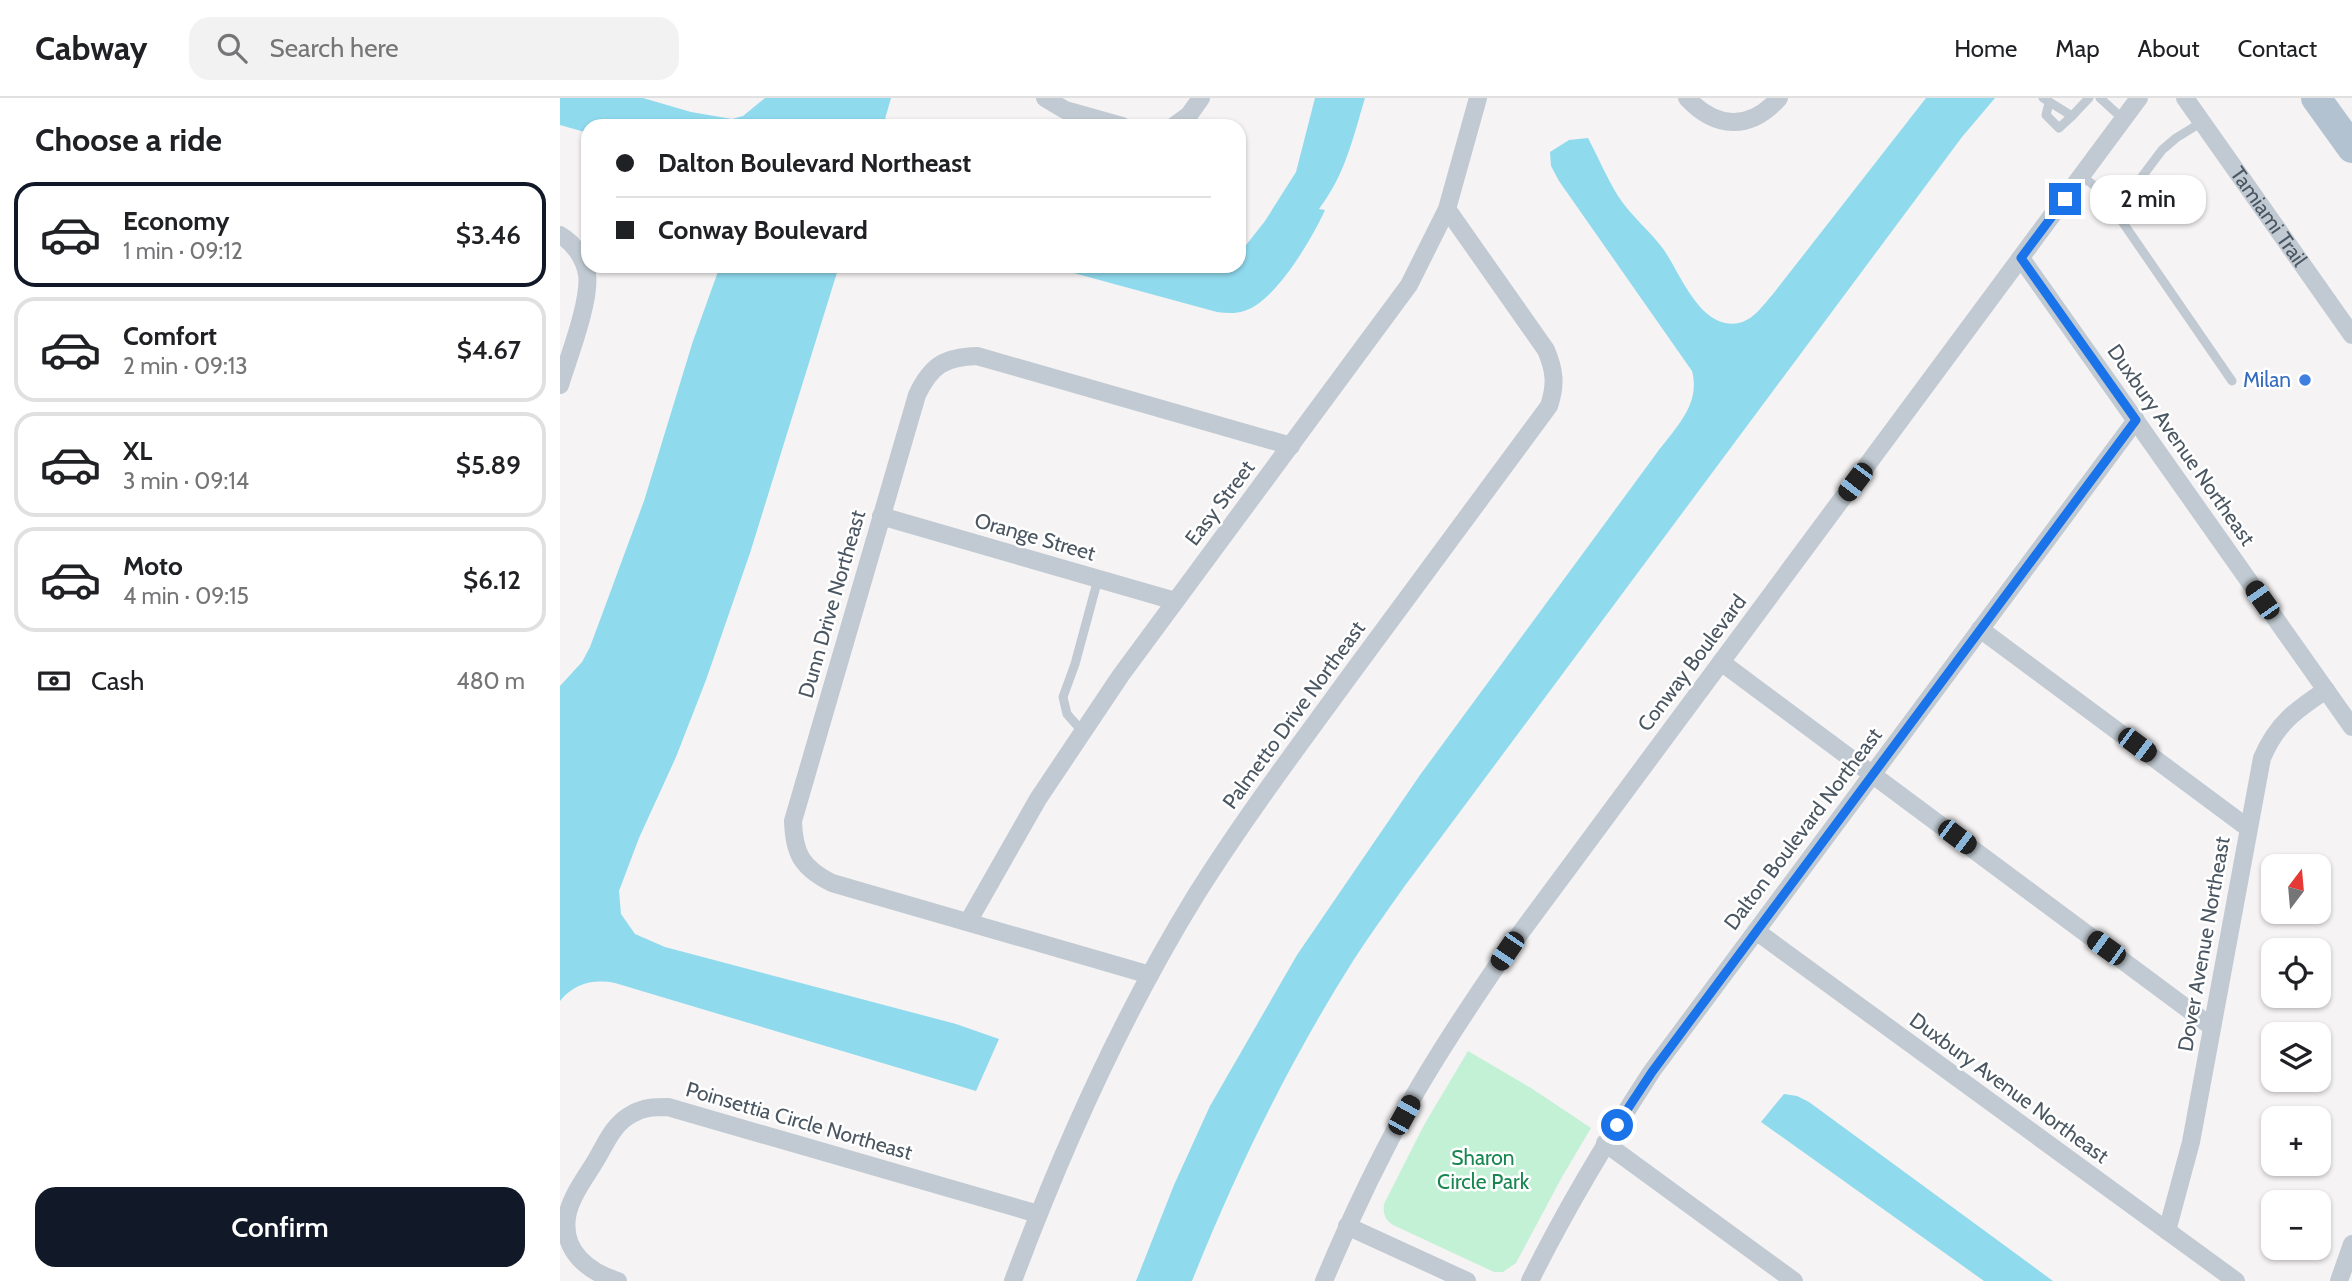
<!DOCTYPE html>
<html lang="en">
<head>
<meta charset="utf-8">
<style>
	body { margin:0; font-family:Cabin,sans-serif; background:#f2f2f2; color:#202124; height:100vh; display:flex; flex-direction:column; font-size:26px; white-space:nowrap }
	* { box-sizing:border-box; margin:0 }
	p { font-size:23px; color:#757577 }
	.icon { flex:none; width:38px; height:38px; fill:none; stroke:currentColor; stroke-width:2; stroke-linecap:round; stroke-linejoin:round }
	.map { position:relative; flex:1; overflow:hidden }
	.drawer { display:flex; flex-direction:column; background:#fff; width:560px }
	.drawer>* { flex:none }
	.banner { position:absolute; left:21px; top:21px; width:665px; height:154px; border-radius:21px; box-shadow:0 2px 5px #0004; display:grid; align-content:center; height:154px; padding:0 35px; background:#fff }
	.needle { width:46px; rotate:16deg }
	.fabs { position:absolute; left:1701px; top:756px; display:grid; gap:14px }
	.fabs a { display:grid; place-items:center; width:70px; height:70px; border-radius:14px; background:#fff; box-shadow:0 2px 5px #0004; font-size:35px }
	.end { position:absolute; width:32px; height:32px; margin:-16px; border:9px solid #1a73e8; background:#fff; box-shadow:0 0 0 4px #fff }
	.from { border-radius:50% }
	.bubble { position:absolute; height:49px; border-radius:21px; background:#fff; box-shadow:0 2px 5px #0004; font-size:23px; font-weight:600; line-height:49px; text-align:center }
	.car { position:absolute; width:21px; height:42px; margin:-21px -10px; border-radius:9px; box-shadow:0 0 5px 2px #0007; background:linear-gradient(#222 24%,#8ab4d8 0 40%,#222 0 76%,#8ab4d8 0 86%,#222 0) }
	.banner b { display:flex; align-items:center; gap:24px; height:66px; font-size:26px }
	.banner b+b { border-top:2px solid #e0e0e0 }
	.banner i { width:18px; height:18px; background:#202124 }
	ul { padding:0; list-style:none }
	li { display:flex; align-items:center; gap:21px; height:105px; margin:0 14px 10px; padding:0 21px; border:4px solid #e0e0e0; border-radius:21px }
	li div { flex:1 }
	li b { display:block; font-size:26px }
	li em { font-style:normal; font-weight:600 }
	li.selected { border-color:#111827 }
	li>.icon { width:63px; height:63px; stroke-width:1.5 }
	h2 { padding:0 35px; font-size:32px; line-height:84px }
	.pay { display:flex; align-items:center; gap:18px; height:77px; padding:0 35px; font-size:26px }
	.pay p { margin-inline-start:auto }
	.action { display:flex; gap:14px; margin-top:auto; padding:14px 35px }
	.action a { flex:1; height:80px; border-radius:21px; background:#111827; color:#fff; font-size:28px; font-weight:600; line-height:80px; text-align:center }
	header { display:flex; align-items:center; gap:42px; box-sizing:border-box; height:98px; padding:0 35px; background:#fff; border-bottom:2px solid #e0e0e0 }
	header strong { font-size:33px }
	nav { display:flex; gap:38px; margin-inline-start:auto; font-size:24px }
	.search { width:490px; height:63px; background:#f2f2f2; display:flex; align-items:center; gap:18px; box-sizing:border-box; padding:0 24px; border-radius:21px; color:#757577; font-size:26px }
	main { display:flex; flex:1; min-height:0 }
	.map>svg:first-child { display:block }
	.green { fill:#c3f1d5 }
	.water { fill:#90daee }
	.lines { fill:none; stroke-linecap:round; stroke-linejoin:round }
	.service { stroke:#c1cad2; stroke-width:9 }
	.minor { stroke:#c1cad2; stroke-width:18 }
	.primary { stroke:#b3c2d1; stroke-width:30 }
	.route { stroke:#1a73e8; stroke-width:9 }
	.shop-dot { fill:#3f7fe0; stroke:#fff; stroke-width:2.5 }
	.labels { text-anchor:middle; stroke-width:5; stroke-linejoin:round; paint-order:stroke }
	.street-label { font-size:21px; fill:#4a5661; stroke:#fff }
	.shop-label { font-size:21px; fill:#366cbe; stroke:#fff; text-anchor:end }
	.park-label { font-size:21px; fill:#17864f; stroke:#fff }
</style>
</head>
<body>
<header>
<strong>Cabway</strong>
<div class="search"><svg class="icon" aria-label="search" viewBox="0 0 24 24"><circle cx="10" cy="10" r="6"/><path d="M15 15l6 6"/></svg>Search here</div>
<nav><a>Home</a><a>Map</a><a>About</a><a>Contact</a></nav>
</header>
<main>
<section class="drawer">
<h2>Choose a ride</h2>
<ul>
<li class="selected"><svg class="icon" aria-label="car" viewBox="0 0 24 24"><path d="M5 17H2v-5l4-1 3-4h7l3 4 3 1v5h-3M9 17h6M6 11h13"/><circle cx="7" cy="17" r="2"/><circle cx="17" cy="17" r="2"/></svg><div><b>Economy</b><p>1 min · 09:12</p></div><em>$3.46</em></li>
<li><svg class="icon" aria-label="car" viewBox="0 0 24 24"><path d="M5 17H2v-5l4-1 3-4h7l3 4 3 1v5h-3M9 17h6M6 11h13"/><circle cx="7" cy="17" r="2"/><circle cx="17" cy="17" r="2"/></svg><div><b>Comfort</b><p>2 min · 09:13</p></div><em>$4.67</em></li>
<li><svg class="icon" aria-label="car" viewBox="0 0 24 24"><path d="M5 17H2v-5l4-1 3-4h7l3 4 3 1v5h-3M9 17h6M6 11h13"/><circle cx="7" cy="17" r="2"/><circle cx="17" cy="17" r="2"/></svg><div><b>XL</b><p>3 min · 09:14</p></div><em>$5.89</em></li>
<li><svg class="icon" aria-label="car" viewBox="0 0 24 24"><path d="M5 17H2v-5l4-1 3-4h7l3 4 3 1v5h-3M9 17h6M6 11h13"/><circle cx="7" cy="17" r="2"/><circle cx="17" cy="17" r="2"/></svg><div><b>Moto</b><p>4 min · 09:15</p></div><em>$6.12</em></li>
</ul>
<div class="pay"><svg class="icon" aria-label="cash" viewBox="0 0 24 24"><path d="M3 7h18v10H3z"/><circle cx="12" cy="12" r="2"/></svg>Cash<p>480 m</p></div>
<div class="action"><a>Confirm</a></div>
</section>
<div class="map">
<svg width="1792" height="1183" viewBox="0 0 1792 1183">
	<rect width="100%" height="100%" fill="#f5f3f3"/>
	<path class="green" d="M908,953L971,990L1031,1030L1002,1079L956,1165L943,1174H934L833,1127C825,1122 823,1116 824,1106L864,1027Z"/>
	<g class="water">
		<path d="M0,0H83L131,14L172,21L183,18L205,0H331L323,28H28V35L0,27Z"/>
		<path d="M755,0H805C793,40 785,77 759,111L765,112C752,141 715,204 684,213C675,216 666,215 657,214L488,168H679V156L705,123L736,74Z"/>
		<path d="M1366,0H1435L1402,39L844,789C827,813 809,838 793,863C729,964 676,1073 632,1183H576L614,1087L650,1008L737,857L860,677L1096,356C1115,330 1141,307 1132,273L999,83L991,68L990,54L1009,42L1028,40C1038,59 1047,80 1058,98C1071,118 1090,133 1104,152C1119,174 1136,219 1165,225C1188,230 1200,211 1213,196Z"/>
		<path d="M160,168H279L190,455L146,582L116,659L79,740L59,793L61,816L75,836L105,849L396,926L439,941L416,993L55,885C33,881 15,885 0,903V588L22,564L30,549L84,403L133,243Z"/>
		<path d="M1224,996L1237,998L1249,1004L1493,1183H1424L1201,1024Z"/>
	</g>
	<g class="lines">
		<g class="service">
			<path d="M1483,0L1512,18L1529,0"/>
			<path d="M1540,0L1563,21"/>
			<path d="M1489,5L1486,17L1499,30L1512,18"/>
			<path d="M1522,78L1560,108L1602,52L1616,40L1642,24"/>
			<path d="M1560,108L1559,119L1672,283"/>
			<path d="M522,633L507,616L503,599L515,566L538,481"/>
		</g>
		<g class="minor">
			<path d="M485,0L505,12L562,28"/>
			<path d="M1127,0C1156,31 1190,33 1219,0"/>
			<path id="s1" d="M1625,0L1792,237"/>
			<path d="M614,28L629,17L641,0"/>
			<path d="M0,137C14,145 24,160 27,176C31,202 8,261 0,287"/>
			<path d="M1461,160L1792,629"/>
			<path d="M321,418L615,503"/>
			<path d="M1420,531L1688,730"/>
			<path d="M1161,564L1652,929"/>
			<path d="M408,824L478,701L561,577L849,187L887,111L918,0"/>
			<path d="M1196,833L1676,1183"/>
			<path d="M590,877L272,785C242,770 234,756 233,723L357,297C371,267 385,259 417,258L731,348"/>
			<path d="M1045,1045L1234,1183"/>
			<path d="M787,1128L907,1183"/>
			<path d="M1607,1133L1631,1044L1702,660C1717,625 1736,612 1766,592"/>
			<path d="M58,1183C28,1174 2,1153 7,1119C10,1099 26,1079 36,1062C46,1045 54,1025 72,1016C84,1009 95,1009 108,1009L478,1116"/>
			<path d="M453,1183C503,1049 561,919 636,797C685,719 740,646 794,572C859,484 924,396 989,308C996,287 995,273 986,252L887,111"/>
			<path d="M764,1183C790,1121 819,1060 852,1001C881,950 914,901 947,853L1579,0"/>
			<path d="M970,1183C1006,1110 1047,1042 1092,973L1576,322"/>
			<path d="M1779,1183L1792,1146"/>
		</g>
		<path class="primary" d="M1756,0L1792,50"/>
	</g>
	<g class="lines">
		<path class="route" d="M1057,1027L1092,974L1576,322L1461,160L1505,101"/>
	</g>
	<circle class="shop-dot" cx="1745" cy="282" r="7"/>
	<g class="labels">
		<g class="street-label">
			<text dy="7" stroke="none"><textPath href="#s1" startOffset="145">Tamiami Trail</textPath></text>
			<text transform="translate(1621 347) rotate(55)" y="7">Duxbury Avenue Northeast</text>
			<text transform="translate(660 405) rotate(-53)" y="7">Easy Street</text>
			<text transform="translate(475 439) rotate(16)" y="7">Orange Street</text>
			<text transform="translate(272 506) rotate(-74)" y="7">Dunn Drive Northeast</text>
			<text transform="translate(1132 565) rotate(-53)" y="7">Conway Boulevard</text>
			<text transform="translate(734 617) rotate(-54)" y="7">Palmetto Drive Northeast</text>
			<text transform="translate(1243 731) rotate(-53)" y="7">Dalton Boulevard Northeast</text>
			<text transform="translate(1644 846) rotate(-80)" y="7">Dover Avenue Northeast</text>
			<text transform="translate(1449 990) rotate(36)" y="7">Duxbury Avenue Northeast</text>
			<text transform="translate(239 1023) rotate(16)" y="7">Poinsettia Circle Northeast</text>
		</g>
		<g class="shop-label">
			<text x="1731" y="289">Milan</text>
		</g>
		<g class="park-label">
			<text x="923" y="1067">Sharon<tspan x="923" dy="24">Circle Park</tspan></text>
		</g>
	</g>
</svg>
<div class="fabs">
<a><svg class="needle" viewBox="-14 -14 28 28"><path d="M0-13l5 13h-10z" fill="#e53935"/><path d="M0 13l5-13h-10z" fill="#757577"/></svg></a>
<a><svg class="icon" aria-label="locate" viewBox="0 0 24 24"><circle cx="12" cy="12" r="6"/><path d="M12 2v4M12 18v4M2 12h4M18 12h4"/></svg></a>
<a><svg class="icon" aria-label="layers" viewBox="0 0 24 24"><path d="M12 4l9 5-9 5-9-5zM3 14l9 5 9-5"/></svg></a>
<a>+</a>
<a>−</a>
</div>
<i class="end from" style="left:1057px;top:1027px"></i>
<i class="end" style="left:1505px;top:101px"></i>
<div class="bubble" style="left:1530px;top:77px;width:116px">2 min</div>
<i class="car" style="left:1295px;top:384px;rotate:217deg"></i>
<i class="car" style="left:1702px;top:502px;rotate:325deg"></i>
<i class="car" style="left:1577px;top:647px;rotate:127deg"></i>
<i class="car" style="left:1397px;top:739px;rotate:127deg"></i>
<i class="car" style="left:1546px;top:850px;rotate:306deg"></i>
<i class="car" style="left:947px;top:853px;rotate:214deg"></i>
<i class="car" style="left:844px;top:1017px;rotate:29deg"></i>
<div class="banner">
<b><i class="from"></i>Dalton Boulevard Northeast</b>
<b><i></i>Conway Boulevard</b>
</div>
</div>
</main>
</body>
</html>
